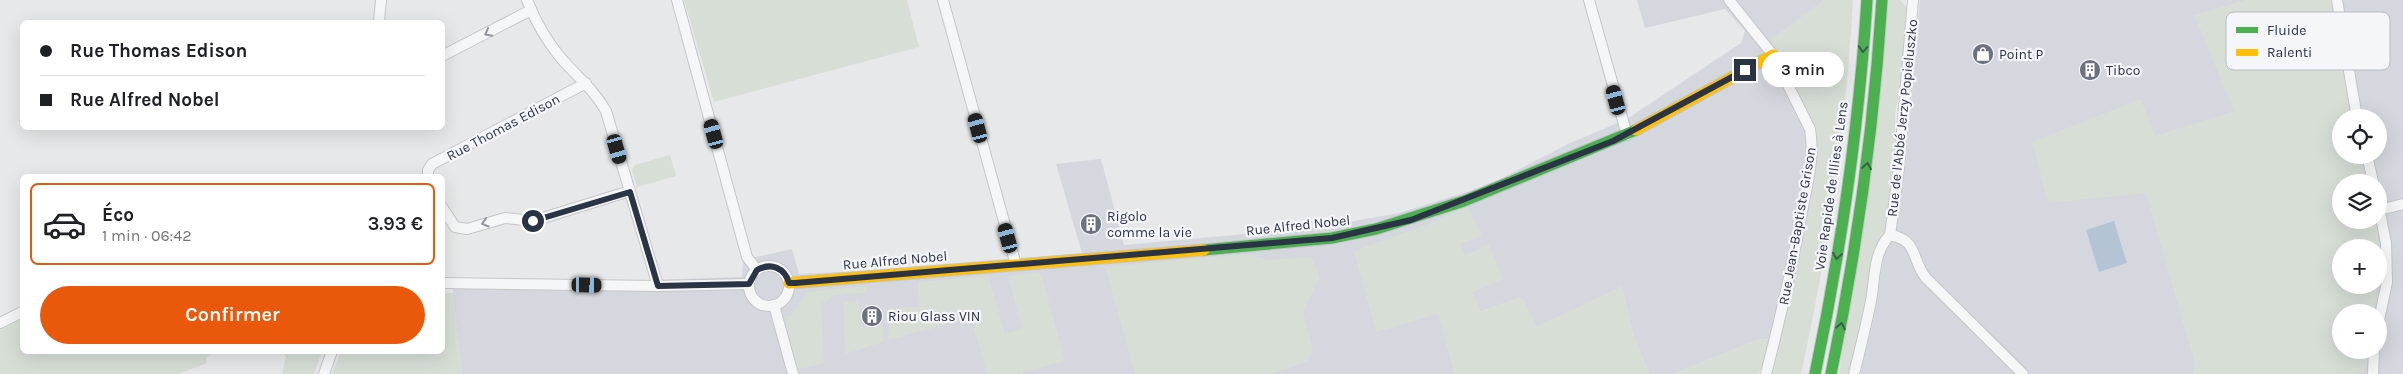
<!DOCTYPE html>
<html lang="fr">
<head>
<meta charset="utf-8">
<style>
	body { margin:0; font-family:Karla,sans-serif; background:#f6f6f6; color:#202124; height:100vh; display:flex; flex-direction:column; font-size:19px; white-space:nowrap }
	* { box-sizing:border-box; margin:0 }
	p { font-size:16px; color:#757577 }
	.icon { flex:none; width:28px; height:28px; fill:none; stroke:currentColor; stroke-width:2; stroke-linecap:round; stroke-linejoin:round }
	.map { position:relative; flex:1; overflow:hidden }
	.details { position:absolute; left:20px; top:174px; width:425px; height:180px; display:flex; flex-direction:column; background:#fff; border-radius:8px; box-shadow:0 5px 20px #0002 }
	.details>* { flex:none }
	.hud { position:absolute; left:20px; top:20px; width:425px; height:110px; border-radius:8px; box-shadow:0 5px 20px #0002; display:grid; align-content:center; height:110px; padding:0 20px; background:#fff }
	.tools { position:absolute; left:2332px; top:109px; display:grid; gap:10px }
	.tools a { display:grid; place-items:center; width:55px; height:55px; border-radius:50%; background:#fff; box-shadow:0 5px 20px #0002; font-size:25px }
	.end { position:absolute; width:22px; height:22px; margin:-11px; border:6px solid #2b3445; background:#fff; box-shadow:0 0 0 2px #fff }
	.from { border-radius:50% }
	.bubble { position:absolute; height:35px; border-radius:18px; background:#fff; box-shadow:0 5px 20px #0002; font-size:16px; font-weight:600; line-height:35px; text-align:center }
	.car { position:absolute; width:15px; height:30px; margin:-15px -8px; border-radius:6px; box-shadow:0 0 4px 1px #0007; background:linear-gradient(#222 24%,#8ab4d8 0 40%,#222 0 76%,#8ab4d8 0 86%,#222 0) }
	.hud b { display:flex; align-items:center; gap:18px; height:48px; font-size:19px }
	.hud b+b { border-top:1px solid #e0e0e0 }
	.hud i { width:12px; height:12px; background:#202124 }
	ul { padding:9px 0 0; list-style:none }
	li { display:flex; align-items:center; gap:15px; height:82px; margin:0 10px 8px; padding:0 10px; border:2px solid transparent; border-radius:8px }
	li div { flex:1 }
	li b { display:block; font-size:19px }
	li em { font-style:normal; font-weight:600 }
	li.current { border-color:#ea580c }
	li>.icon { width:45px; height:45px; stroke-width:1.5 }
	.action { display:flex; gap:10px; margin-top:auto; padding:10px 20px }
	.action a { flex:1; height:58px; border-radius:30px; background:#ea580c; color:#fff; font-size:20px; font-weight:600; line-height:58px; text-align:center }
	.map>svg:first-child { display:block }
	.built { fill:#d4d7dd; fill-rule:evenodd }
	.green { fill:#d6ded6 }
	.water { fill:#b4c4d5 }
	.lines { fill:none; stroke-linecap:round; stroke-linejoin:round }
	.street-casing { stroke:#c4c6c8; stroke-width:12 }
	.fast-casing { stroke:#c4c6c8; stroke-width:13 }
	.slow-casing { stroke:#c4c6c8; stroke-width:13 }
	.street { stroke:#f5f6f7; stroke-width:10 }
	.fast { stroke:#4caf50; stroke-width:11 }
	.slow { stroke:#ffc107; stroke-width:11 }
	.oneway { stroke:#90959e }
	.oneway2 { stroke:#375f49 }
	.route { stroke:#2b3445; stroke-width:6 }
	.labels { text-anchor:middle; stroke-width:4.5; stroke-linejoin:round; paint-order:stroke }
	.poi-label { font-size:14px; fill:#2b3445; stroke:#f4f6f9; text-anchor:start }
	.street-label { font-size:14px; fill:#2b3445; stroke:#f4f6f9 }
	.key { fill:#f4f6f9; stroke:#b8bcc3; stroke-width:1 }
	.key-label { font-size:14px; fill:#2b3445 }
</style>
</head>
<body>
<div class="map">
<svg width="2403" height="374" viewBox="0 0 2403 374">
	<rect width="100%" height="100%" fill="#e6e8ea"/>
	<g class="built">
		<path d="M1637,0H1824L1821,3L1808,111L1816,127L1817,162L1796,273L1780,340L1759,339L1674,374H1649L1633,334L1622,287L1537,327L1521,297L1442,326L1455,374H462L453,293L454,278L616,281L742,277L743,260L792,249L799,274L902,269L1082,253L1056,164L1101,159L1124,245L1321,227L1399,213L1489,185L1568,144L1627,119L1741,43L1745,31L1725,9L1645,28Z"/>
		<path d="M1920,0H2403V374H1860L1873,322L1885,249L1897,227L1906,161ZM2341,118H2379V155H2341ZM2341,182H2379V220H2341ZM2341,248H2379V285H2341ZM2341,312H2379V350H2341Z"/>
	</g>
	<g class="green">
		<path d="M684,0H907L919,47L714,102Z"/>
		<path d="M1824,0H1853C1846,126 1828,251 1801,374H1771C1784,322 1796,270 1806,218C1812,187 1820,158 1816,127L1771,39Z"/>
		<path d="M1889,0H1900L1908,9L1902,77L1895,114V165L1886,228L1874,253L1861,328L1850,374H1839Z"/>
		<path d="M2245,0H2333L2355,117L2341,118V155H2362L2367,182H2341V220H2375L2380,250L2379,282V248H2341V285H2378L2373,312H2341V350H2368L2366,370L2353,374H2192L2195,364L2146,193L2048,203L2032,142L2141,99L2155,136L2234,111L2194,15Z"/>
		<path d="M670,155L676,176L637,187L632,170L635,165Z"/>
		<path d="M1467,206L1482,236L1460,244L1465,255L1489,245L1503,279L1473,292L1481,312L1521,297L1537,327L1622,286L1633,334L1649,374H1455L1438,314L1376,332L1354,251L1428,224Z"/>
		<path d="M1245,254L1268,260L1311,257L1320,277L1303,312L1313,349L1307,362L1271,374H1135L1105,267Z"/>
		<path d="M1038,272L1042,277L1065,361L1023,372V374H987L971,318L888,340L889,308L920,307L918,282L988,276L1005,333L1022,329L1008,276Z"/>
		<path d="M866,286L867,290L863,293L833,295L827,302L821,303L824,363L797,370L784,317L791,315L807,292Z"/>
		<path d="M443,293H453L462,374H332L341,351H442Z"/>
		<path d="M859,301L860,327L880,326L883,322V342L845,354L843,302Z"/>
		<path d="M22,319V351H217L206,358L207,363L178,374H0V330Z"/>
		<path d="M1759,339L1770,340L1765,360L1758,374H1674Z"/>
		<path d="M282,351H322L314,374H282L286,357Z"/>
	</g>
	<path class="water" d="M2114,221L2127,263L2099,272L2086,230Z"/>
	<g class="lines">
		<g class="street-casing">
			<g id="street">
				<path d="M527,0C535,20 546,40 560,57C577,77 592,87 606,111L658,286"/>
				<path d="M677,0L747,257L757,270"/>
				<path d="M943,0L1016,265"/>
				<path d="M1589,0L1627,135"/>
				<path d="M1729,0L1773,55L1810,129C1815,157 1807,185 1802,212C1792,267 1780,320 1766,374"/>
				<path d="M2337,0L2357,118"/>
				<path d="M379,22L381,0"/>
				<path d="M442,56L531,10"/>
				<path d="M2367,155L2373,182"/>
				<path d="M428,176V170L432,164L586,83"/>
				<path d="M442,207L455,227L467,229L505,218L533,221L630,191"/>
				<path d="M2379,208L2386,243L2387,282L2379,320"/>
				<path d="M2379,210L2403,204"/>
				<path d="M1890,235L1899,168L1913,0"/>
				<path d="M1890,235C1919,240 1911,260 1926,278L2023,374"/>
				<circle cx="769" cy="286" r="20"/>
				<path d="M442,283L658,286L749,284"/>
				<path d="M774,305L793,374"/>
				<path d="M0,323L22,312"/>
				<path d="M324,374L332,351"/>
				<path d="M1854,374C1860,350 1866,326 1871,301C1875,280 1873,252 1890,235"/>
				<path d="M2373,374L2374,350"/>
			</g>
		</g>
		<g class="fast-casing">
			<g id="fast">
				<path d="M1204,250L1332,238L1376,229L1464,201L1636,130"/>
				<path d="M1815,374C1841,250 1859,126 1867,0"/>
				<path d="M1831,374C1857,250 1874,126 1882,0"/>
			</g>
		</g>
		<g class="slow-casing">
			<g id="slow">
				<path d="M1636,130L1773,55"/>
				<path d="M789,283L1204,250"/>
			</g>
		</g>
		<use href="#street" class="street"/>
		<use href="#fast" class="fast"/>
		<use href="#slow" class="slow"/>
	</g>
	<defs><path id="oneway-chevron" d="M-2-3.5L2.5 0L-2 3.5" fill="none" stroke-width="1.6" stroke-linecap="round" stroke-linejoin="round" transform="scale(1.25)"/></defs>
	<g class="oneway">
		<use href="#oneway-chevron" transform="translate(488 33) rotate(152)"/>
		<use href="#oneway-chevron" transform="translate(485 223) rotate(163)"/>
	</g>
	<g class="oneway2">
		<use href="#oneway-chevron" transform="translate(1863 49) rotate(95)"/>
		<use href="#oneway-chevron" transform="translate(1867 166) rotate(-82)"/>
		<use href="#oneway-chevron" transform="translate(1837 256) rotate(99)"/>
		<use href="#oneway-chevron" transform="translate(1841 326) rotate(-79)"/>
	</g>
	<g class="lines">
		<path class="route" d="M533,221L630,192L658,286L749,284L757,270C771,262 785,268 789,283H795L1332,238L1411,220L1613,141L1745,70"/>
	</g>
	<defs>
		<g id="shop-disc" transform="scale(1.125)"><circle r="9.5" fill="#6c737f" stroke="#f4f6f9"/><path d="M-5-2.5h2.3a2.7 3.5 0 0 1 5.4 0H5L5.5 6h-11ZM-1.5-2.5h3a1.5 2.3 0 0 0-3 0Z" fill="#fff"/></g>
		<g id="building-disc" transform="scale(1.125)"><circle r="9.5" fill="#6c737f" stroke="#f4f6f9"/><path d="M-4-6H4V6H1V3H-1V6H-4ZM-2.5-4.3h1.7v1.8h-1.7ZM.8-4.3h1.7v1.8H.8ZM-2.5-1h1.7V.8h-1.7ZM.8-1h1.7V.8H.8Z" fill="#fff"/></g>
	</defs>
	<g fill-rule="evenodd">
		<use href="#shop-disc" x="1983" y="54"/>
		<use href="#building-disc" x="2090" y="70"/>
		<use href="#building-disc" x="1091" y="224"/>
		<use href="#building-disc" x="872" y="316"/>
	</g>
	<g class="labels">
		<g class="poi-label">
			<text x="1999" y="59">Point P</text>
			<text x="2106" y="75">Tibco</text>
			<text x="1107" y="221">Rigolo<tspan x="1107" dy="16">comme la vie</tspan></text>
			<text x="888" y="321">Riou Glass VIN</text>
		</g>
		<g class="street-label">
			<text transform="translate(1902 118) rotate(-84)" y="5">Rue de l'Abbé Jerzy Popieluszko</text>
			<text transform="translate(503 127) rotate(-28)" y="5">Rue Thomas Edison</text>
			<text transform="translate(1831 186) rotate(-82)" y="5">Voie Rapide de Illies à Lens</text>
			<text transform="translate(1298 225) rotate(-6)" y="5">Rue Alfred Nobel</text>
			<text transform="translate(1797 226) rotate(-80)" y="5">Rue Jean-Baptiste Grison</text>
			<text transform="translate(895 260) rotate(-5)" y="5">Rue Alfred Nobel</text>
		</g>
	</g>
	<rect x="2226" y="12" width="164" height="58" rx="8" class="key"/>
	<rect x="2236" y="27" width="22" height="6" fill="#4caf50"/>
	<rect x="2236" y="49" width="22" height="7" fill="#ffc107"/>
	<g class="key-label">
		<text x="2267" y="35">Fluide</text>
		<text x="2267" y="57">Ralenti</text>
	</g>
</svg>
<div class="tools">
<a><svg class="icon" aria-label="locate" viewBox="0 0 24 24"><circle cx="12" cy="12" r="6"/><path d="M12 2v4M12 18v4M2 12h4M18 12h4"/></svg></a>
<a><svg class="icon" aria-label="layers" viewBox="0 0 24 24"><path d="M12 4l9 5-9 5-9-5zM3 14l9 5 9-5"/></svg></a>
<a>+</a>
<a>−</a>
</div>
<i class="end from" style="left:533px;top:221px"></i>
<i class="end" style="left:1745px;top:70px"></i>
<div class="bubble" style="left:1762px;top:52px;width:82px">3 min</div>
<i class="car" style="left:1616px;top:100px;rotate:345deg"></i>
<i class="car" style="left:978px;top:128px;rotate:345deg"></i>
<i class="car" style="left:714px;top:134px;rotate:345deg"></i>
<i class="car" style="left:617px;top:149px;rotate:164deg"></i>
<i class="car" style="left:1008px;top:238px;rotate:345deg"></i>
<i class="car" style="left:587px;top:285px;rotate:91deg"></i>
<div class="hud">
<b><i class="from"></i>Rue Thomas Edison</b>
<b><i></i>Rue Alfred Nobel</b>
</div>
<section class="details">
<ul>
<li class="current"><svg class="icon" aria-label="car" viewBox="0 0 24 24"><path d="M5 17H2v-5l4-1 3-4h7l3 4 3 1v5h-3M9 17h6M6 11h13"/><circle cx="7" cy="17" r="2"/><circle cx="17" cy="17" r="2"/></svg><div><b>Éco</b><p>1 min · 06:42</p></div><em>3.93 €</em></li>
</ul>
<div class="action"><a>Confirmer</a></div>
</section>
</div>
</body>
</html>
